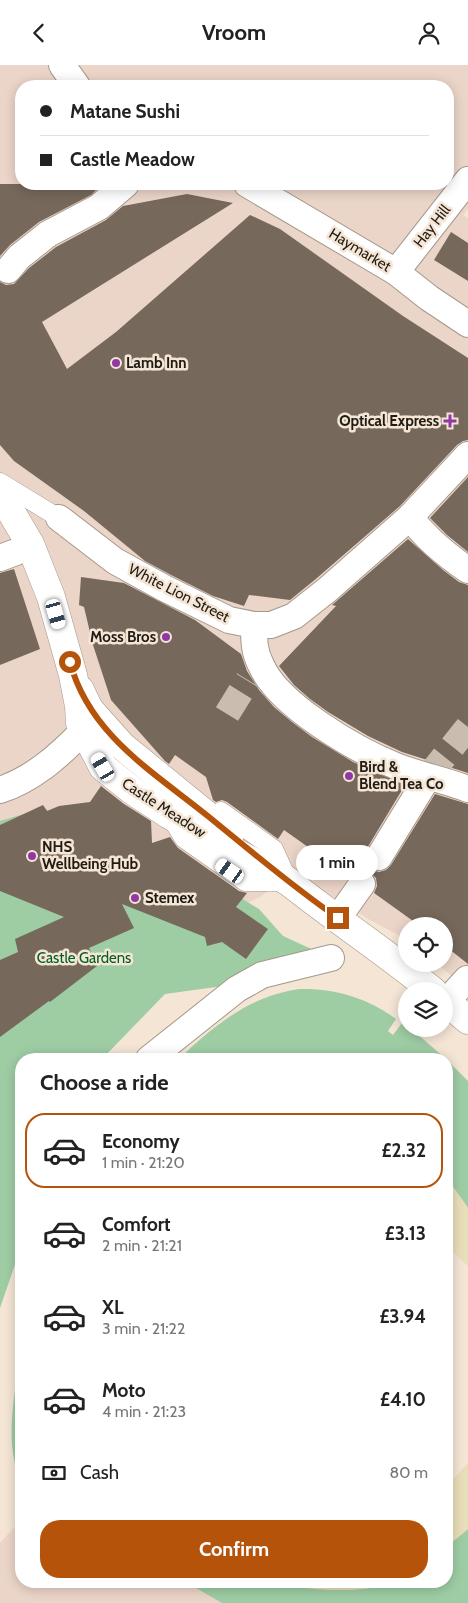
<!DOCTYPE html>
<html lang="en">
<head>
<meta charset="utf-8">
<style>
	body { margin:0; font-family:Cabin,sans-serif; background:#f6f6f6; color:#222; height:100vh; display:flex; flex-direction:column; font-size:19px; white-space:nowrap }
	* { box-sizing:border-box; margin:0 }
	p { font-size:16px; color:#767676 }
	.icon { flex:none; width:28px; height:28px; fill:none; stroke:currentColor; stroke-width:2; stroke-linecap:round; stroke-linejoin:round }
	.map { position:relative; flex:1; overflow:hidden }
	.drawer { position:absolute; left:15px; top:988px; width:438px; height:535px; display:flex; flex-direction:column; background:#fff; border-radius:20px; box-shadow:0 2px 12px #0003 }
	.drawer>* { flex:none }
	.top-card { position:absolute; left:15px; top:15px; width:439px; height:110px; border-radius:20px; box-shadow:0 2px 12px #0003; display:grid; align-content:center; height:110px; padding:0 25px; background:#fff }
	.tools { position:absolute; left:398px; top:852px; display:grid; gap:10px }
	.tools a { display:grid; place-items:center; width:55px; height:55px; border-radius:50%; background:#fff; box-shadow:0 2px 12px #0003; font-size:25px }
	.end { position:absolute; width:22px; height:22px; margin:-11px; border:6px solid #b45309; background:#fff; box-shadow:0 0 0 2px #fff }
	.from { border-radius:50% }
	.bubble { position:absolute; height:35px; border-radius:18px; background:#fff; box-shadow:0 2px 12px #0003; font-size:16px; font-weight:700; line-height:35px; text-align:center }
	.car { position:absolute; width:15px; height:30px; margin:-15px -8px; border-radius:6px; box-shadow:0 0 4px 1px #0007; background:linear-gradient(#fff 24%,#345 0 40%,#fff 0 76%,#345 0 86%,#fff 0) }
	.top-card b { display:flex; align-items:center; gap:18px; height:48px; font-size:19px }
	.top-card b+b { border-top:1px solid #e0e0e0 }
	.top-card i { width:12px; height:12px; background:#222 }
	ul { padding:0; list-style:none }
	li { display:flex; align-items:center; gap:15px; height:75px; margin:0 10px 8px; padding:0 15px; border:2px solid transparent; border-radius:20px }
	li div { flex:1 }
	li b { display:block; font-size:19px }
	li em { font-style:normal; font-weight:700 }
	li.selected { border-color:#b45309 }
	li>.icon { width:45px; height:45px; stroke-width:1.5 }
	h2 { padding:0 25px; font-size:22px; line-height:60px }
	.pay { display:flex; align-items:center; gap:12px; height:55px; padding:0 25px; font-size:19px }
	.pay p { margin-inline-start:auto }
	.cta { display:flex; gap:10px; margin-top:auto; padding:10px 25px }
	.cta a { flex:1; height:58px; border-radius:20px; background:#b45309; color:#fff; font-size:20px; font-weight:700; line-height:58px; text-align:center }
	header { display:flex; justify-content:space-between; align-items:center; height:65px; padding:0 25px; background:#fff; font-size:22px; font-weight:700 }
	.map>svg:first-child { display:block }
	.commercial { fill:#ebd5c8; fill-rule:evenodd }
	.green { fill:#9ecda4 }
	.sand { fill:#e8deb9 }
	.building { fill:#76695b }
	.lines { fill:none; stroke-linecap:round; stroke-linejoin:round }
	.pedestrian-tunnel { stroke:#cabdaf; stroke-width:26; stroke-dasharray:26 13; stroke-linecap:butt }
	.service-casing { stroke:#a59889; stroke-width:19 }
	.pedestrian-casing { stroke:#a59889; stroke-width:28 }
	.tertiary-casing { stroke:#a59889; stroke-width:29 }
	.service { stroke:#fff; stroke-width:18 }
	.pedestrian { stroke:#fff; stroke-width:26 }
	.tertiary { stroke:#fff; stroke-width:28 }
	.route { stroke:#b45309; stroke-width:6 }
	.poi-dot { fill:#9138a5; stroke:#f4e5d5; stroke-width:2 }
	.labels { text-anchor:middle; stroke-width:5; stroke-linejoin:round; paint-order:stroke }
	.street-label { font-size:15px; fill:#201b15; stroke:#f4e5d5 }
	.poi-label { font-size:15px; font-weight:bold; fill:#201b15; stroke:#f4e5d5; text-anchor:start }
	.park-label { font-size:15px; fill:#016024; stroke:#f4e5d5 }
</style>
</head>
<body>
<header><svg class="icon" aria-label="back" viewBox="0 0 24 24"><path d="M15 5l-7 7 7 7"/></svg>Vroom<svg class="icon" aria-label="person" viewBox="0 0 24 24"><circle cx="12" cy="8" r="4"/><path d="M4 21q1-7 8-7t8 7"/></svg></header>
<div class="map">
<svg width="468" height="1538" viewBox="0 0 468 1538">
	<rect width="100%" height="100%" fill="#f4e5d5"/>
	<g class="commercial">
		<path d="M0,0H468V144L463,150L468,153V926L438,899H444V861H406V874L370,855L294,807L260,832L122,896L0,987ZM21,21H448V119H21Z"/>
		<path d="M21,1455V1516H225L259,1538H0V1478Z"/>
	</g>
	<g class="green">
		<path d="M44,743L85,769L184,798L259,844L283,871L331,893L319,908L165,929L102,994H21V1182L0,1243V756Z"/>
		<path d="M299,924C334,923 368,933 396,954L388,966L393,970L402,958L406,961V964H410L415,967L446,994H179C213,961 250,931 299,924Z"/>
		<path d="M446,994L468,1016V1143L446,1112Z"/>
		<path d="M15,1325L21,1326V1417C8,1387 11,1356 15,1325Z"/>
		<path d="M468,1464V1538H222L184,1516H273L290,1521L338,1525L375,1522L394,1516H446V1482Z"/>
	</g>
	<g class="sand">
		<path d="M446,1112L468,1143V1201L446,1180Z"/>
		<path d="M468,1398V1464L446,1482V1422Z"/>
		<path d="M273,1516H394C387,1518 381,1521 375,1522C349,1528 298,1525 273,1516Z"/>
	</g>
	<g class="building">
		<path d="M0,119H102L91,130L39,157L10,180L0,191Z"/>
		<path d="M187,129L233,138L42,257L67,304L116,267L250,150L280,164L403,251L468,293V375L463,376L457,380L400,441L317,513L290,535L249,530L244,541L213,531L171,510L145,496L84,446L14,396L0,380V217L6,220L14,219L29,203L56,182L106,155L123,141Z"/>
		<path d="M451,167L468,178V216L434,195Z"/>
		<path d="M468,412V487L447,470L430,453Z"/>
		<path d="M408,474L443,505L459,517L468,520V708L402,687L368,671L328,647L310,634L294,620L279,601L336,541L332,540Z"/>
		<path d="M14,504L40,584L0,600V508Z"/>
		<path d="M81,512L124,518L195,555L241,589L247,606L259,625L274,642L292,657L312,672L353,697L405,720L366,785L364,791L366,799L372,805L379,807L386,805L391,800L435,729L468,739V899L444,880V861H420L374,828L377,821L376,813L370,807L363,804L356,805L349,811L284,765L278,774L227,737L222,735L216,737L213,735L206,712L175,690L169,699L165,696L111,635L93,580L84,542L79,540Z"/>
		<path d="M101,721L124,739L151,756L152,778L170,772L178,783L239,826L247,828L236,842L268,864L246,894L222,877L207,881L205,872L122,839L134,863L89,883L97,901L50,937L49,936L0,972V895L18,887L15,874L64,852L0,826V760L43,740L47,746L59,741L90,737Z"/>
	</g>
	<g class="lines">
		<g class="pedestrian-tunnel">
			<path d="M227,649L248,615"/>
			<path d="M428,712L468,662"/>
		</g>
		<g class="service-casing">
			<g id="service">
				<path d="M0,417L59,453"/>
				<path d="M172,755L184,774L245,817H289L274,784L221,746"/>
			</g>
		</g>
		<g class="pedestrian-casing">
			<g id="pedestrian">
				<path d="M62,0L77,21"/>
				<path d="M247,119L396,207L429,233L468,259"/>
				<path d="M8,205L19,192L48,169L99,142L126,119"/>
				<path d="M396,207L468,115"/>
				<path d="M410,452C426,474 446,490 468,505"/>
				<path d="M59,453L115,496L164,523L229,555L254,560H271L294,551L327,525L410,452L468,390"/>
				<path d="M0,493L16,487L30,479"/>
				<path d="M254,560C254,575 254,587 261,600C278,640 356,685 396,701C419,710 444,715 468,724"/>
				<path d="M0,725C33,714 59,691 83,666"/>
				<path d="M379,792L428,712"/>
				<path d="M338,853L362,819"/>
				<path d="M446,937L467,914"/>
				<path d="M149,994L237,924L262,910L331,893"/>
			</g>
		</g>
		<g class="tertiary-casing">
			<g id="tertiary">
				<path d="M0,428L30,479L51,532L73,610L79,641L80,658L103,702L133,726L168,749L289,817"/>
				<path d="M80,625L89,644L122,681L230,769"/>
				<path d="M275,806C326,848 382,884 433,926"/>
				<path d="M444,935L468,955"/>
			</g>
		</g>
		<use href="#service" class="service"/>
		<use href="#pedestrian" class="pedestrian"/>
		<use href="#tertiary" class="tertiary"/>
	</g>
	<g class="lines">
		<path class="route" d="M70,597C89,670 155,708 209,752C252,787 293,822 338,853"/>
	</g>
	<g class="poi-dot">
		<circle cx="116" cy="298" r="5"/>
		<path d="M447.5 348.5h5v5h5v5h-5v5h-5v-5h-5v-5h5z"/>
		<circle cx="166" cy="572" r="5"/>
		<circle cx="349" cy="711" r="5"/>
		<circle cx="32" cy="791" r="5"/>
		<circle cx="135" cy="833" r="5"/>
	</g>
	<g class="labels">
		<g class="street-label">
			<text transform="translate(432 161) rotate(-52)" y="5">Hay Hill</text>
			<text transform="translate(360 185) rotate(31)" y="5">Haymarket</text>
			<text transform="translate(179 528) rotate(27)" y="5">White Lion Street</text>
			<text transform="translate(164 743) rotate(33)" y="5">Castle Meadow</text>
		</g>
		<g class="poi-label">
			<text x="126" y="303">Lamb Inn</text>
			<text x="439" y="361" text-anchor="end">Optical Express</text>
			<text x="156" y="577" text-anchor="end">Moss Bros</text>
			<text x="359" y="707">Bird &amp;<tspan x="359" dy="17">Blend Tea Co</tspan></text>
			<text x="42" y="787">NHS<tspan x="42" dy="17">Wellbeing Hub</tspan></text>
			<text x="145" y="838">Stemex</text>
		</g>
		<g class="park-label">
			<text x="84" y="898">Castle Gardens</text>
		</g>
	</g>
</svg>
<div class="tools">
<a><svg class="icon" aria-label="locate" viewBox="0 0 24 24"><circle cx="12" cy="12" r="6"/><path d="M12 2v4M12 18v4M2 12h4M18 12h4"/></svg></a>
<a><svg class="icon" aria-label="layers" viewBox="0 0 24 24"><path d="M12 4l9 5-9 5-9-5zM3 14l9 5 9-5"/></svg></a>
</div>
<i class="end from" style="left:70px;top:597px"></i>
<i class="end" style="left:338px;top:853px"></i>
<div class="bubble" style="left:296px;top:780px;width:82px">1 min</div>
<i class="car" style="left:56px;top:549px;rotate:164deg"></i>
<i class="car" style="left:103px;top:702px;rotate:330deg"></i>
<i class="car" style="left:230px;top:806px;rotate:305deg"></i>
<div class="top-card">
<b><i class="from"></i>Matane Sushi</b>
<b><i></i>Castle Meadow</b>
</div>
<section class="drawer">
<h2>Choose a ride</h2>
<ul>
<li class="selected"><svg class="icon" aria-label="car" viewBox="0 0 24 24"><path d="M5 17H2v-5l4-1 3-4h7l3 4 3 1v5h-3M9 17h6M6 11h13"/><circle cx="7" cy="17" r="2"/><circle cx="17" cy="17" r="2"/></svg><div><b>Economy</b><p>1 min · 21:20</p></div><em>£2.32</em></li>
<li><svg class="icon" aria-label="car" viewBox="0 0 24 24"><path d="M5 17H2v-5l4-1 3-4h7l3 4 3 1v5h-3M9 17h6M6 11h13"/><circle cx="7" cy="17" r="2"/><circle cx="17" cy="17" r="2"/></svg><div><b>Comfort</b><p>2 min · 21:21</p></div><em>£3.13</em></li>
<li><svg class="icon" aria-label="car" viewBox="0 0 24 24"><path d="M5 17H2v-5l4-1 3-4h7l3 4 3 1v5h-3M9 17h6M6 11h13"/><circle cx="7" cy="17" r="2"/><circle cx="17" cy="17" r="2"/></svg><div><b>XL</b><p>3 min · 21:22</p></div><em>£3.94</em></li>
<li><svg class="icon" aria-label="car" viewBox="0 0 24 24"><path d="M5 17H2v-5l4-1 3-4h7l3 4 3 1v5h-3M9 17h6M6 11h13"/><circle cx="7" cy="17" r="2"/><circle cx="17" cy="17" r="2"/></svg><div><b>Moto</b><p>4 min · 21:23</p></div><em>£4.10</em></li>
</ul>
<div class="pay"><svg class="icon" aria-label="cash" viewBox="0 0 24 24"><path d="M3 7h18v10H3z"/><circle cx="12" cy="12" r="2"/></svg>Cash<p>80 m</p></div>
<div class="cta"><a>Confirm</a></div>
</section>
</div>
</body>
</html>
